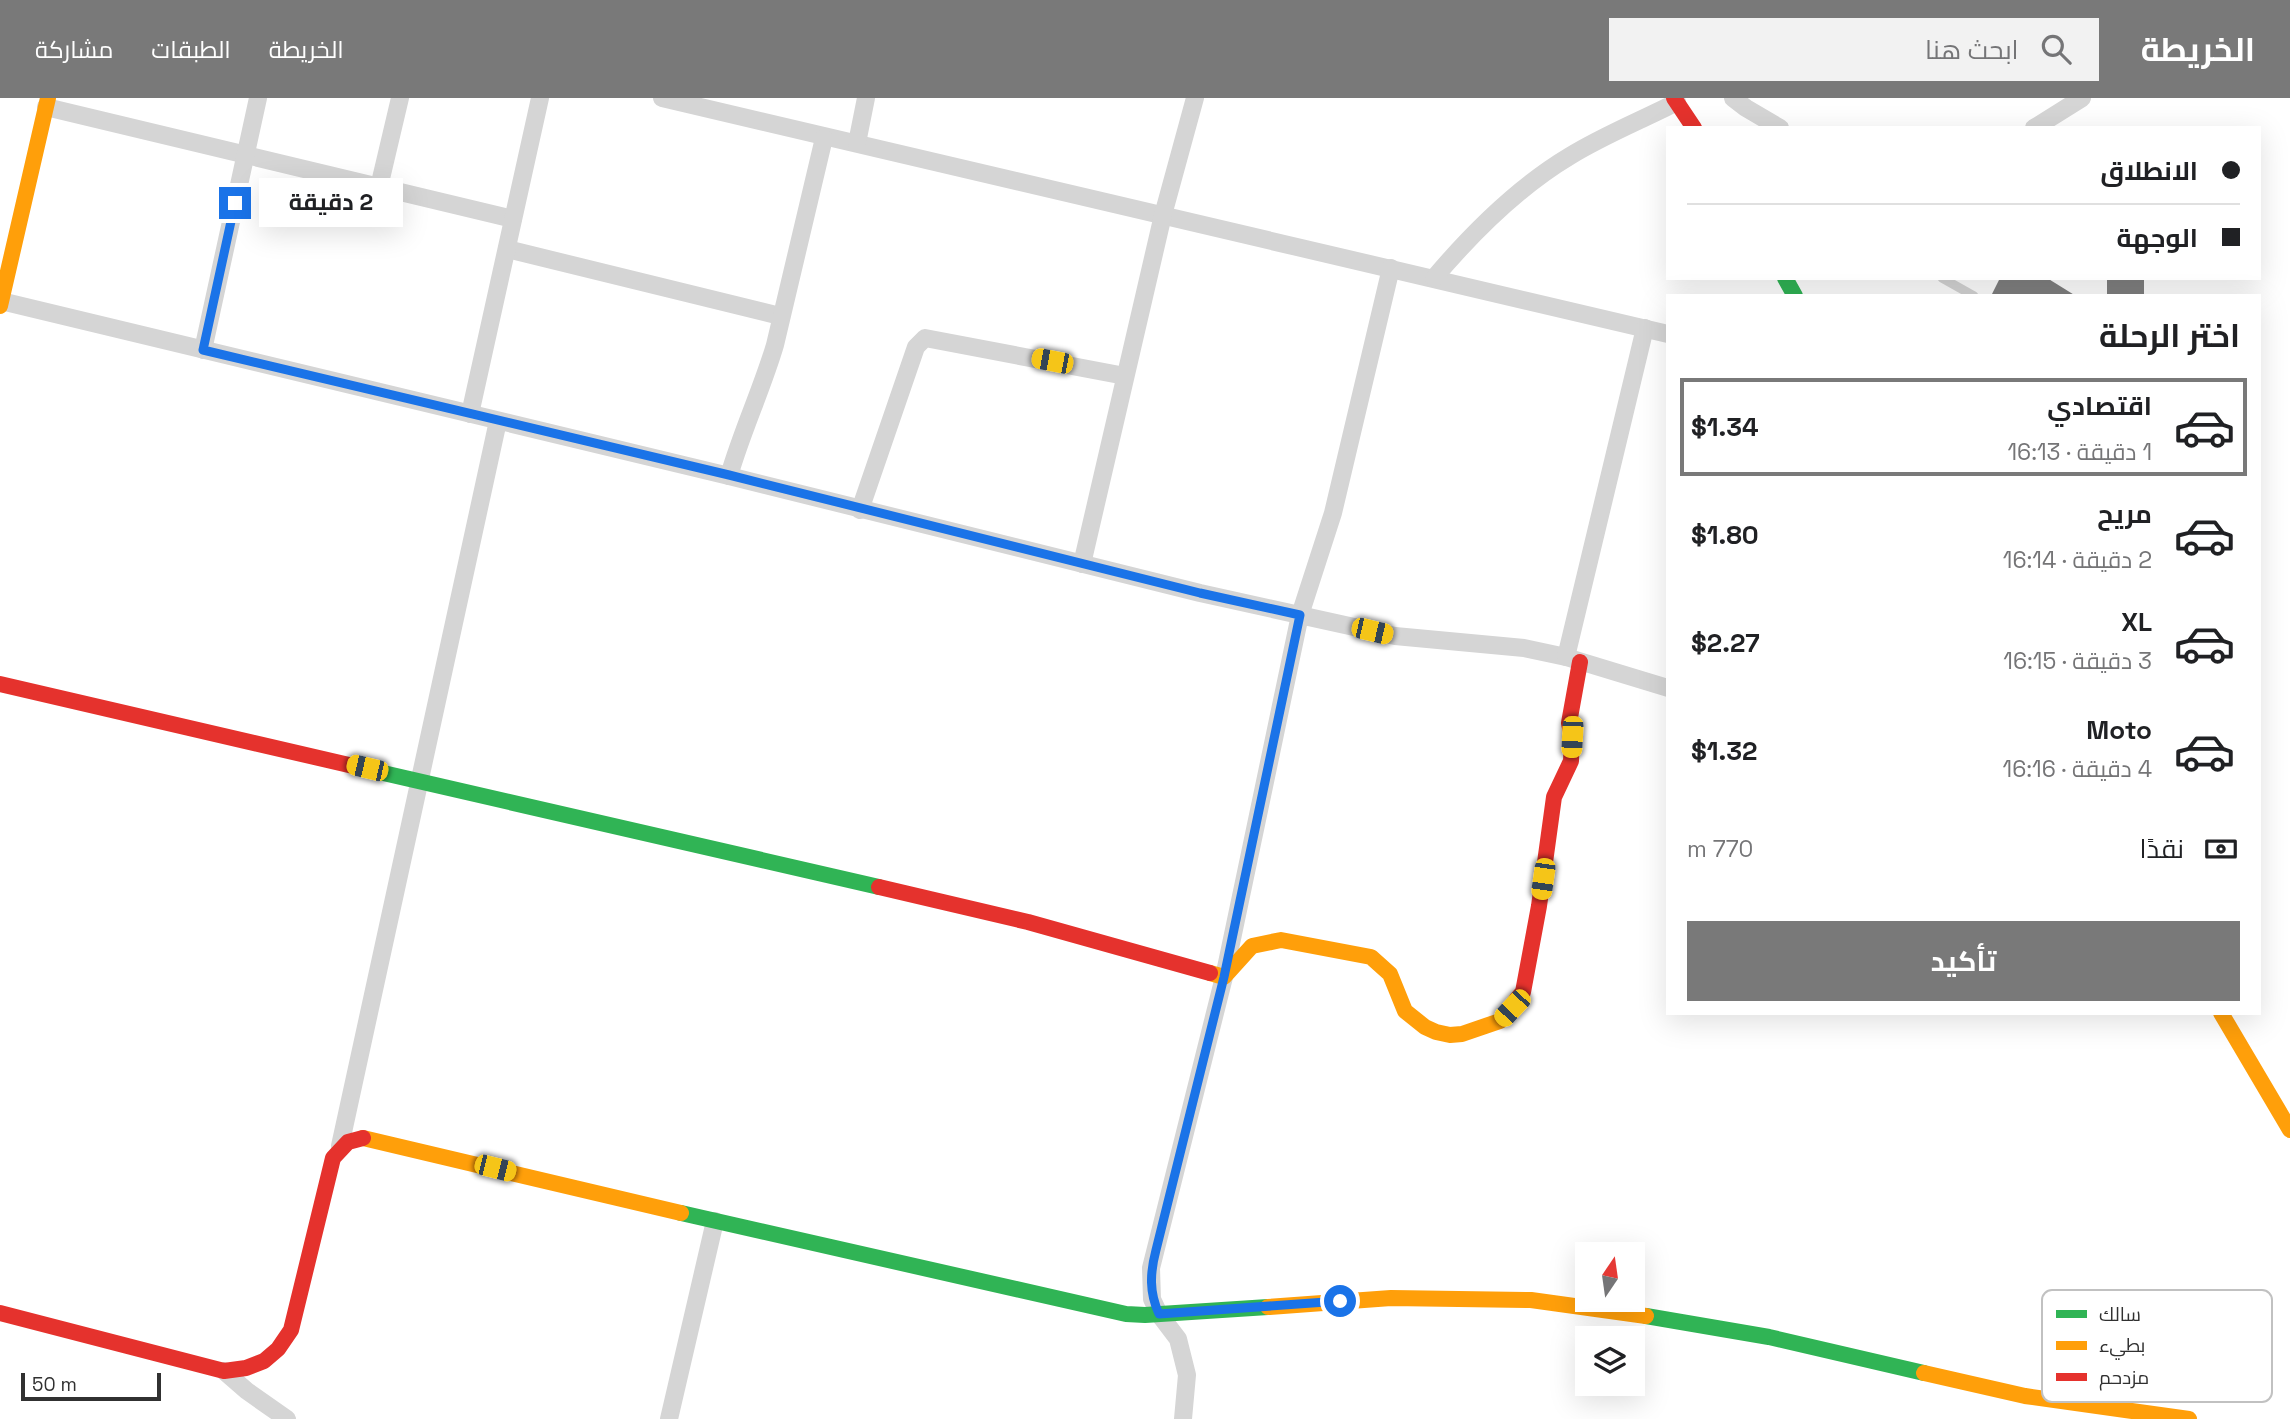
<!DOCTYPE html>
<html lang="ar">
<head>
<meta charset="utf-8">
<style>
	body { margin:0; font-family:"Space Grotesk",Cairo,sans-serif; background:#f2f2f2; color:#202124; direction:rtl; height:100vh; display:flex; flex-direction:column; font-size:26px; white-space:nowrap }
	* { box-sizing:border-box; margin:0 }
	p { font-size:23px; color:#757577 }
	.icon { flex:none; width:38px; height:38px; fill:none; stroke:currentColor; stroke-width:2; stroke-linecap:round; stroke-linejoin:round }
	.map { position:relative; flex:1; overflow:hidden; direction:ltr }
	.side { position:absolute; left:1666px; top:196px; width:595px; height:721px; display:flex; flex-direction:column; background:#fff; border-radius:0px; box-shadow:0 7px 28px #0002; direction:rtl }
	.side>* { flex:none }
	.banner { position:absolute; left:1666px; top:28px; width:595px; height:154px; border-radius:0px; box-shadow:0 7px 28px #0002; direction:rtl; display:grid; align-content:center; height:154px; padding:0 21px; background:#fff }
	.needle { width:46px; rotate:13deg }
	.tools { position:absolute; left:1575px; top:1144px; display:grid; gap:14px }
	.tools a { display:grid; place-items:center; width:70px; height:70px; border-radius:0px; background:#fff; box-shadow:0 7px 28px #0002; font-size:35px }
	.scale { position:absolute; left:21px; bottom:18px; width:140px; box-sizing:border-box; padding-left:7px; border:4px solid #313131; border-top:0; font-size:19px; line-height:24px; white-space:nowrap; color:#313131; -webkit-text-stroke:5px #fff; paint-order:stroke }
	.end { position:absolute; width:32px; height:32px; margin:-16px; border:9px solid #1a73e8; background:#fff; box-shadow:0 0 0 4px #fff }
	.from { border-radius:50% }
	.bubble { position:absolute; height:49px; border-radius:0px; background:#fff; box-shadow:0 7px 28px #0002; font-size:23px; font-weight:700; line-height:49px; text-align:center; direction:rtl }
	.car { position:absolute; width:21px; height:42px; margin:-21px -10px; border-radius:9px; box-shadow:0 0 5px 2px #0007; background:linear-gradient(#f5c518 24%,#345 0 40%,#f5c518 0 76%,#345 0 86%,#f5c518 0) }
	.banner b { display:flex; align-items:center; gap:24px; height:66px; font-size:26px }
	.banner b+b { border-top:2px solid #e0e0e0 }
	.banner i { width:18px; height:18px; background:#202124 }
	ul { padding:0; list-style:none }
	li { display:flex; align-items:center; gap:21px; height:98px; margin:0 14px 10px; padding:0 7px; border:4px solid transparent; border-radius:0px }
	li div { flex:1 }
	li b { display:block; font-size:26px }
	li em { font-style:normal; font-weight:700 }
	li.current { border-color:#797979 }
	li>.icon { width:63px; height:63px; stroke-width:1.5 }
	h2 { padding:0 21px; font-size:32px; line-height:84px }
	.pay { display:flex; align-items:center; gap:18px; height:77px; padding:0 21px; font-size:26px }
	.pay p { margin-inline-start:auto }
	.cta { display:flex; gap:14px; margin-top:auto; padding:14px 21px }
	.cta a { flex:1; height:80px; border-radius:0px; background:#797979; color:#fff; font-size:28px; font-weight:700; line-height:80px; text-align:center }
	header { display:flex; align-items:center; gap:42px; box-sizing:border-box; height:98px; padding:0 35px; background:#797979; color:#fff }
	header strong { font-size:33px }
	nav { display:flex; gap:38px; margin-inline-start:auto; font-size:24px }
	.search { width:490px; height:63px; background:#f2f2f2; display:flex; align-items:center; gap:18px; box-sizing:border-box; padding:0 24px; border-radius:0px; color:#757577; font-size:26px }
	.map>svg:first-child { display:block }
	.building { fill:#808080 }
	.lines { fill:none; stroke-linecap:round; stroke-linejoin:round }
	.lane { stroke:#d5d5d5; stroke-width:9 }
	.street { stroke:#d5d5d5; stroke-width:18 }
	.fast { stroke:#30b455; stroke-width:16 }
	.slow { stroke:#ff9f0a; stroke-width:16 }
	.jam { stroke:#e5322d; stroke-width:16 }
	.route { stroke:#1a73e8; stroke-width:9 }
	.key { fill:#fff; stroke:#c1c1c1; stroke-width:2 }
	.key-label { font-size:19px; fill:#313131 }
</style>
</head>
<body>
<header>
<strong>الخريطة</strong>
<div class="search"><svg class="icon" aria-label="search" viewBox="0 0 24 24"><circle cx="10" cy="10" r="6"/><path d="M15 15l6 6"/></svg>ابحث هنا</div>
<nav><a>الخريطة</a><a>الطبقات</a><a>مشاركة</a></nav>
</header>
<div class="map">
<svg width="2290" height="1321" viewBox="0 0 2290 1321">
	<rect width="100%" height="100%" fill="#fff"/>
	<g class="building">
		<path d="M2000,180H2047L2076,198H1991Z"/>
		<rect x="2107" y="180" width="37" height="18"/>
	</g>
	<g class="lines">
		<path class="lane" d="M1942,180L1974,198"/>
		<g class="street">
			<path d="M662,0L1668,236"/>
			<path d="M1733,0L1746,10L1780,30"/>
			<path d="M46,9L513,121"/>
			<path d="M2034,30L2082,0"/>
			<path d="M857,45L866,0"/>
			<path d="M379,89L400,0"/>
			<path d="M507,151L780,218"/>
			<path d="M1434,180C1473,134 1518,89 1570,58C1604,37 1642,22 1677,4"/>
			<path d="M1,203L729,378L1200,495L1395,538L1524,550L1566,559L1668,590"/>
			<path d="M203,252L258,0"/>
			<path d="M470,316L540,0"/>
			<path d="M729,378C742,333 762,291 775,247L824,40"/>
			<path d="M860,412L916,249L925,240L1125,278"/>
			<path d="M1082,466L1163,117L1195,0"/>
			<path d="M1566,559L1645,230"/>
			<path d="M340,1048L498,323"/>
			<path d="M224,1273L247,1293L287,1321"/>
			<path d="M669,1321L715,1123"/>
			<path d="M1183,1321L1187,1277L1178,1241L1159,1216L1152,1201L1151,1170L1224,879L1300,517L1333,415L1391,170"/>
		</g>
		<g class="fast">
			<path d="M1785,180L1795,198"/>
			<path d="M379,674L879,789"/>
			<path d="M681,1115L1126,1216L1145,1217L1268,1209"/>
			<path d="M1646,1218L1769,1239L1924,1275"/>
		</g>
		<g class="slow">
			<path d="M0,208L48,0"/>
			<path d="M1210,875L1224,879L1252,848L1281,842L1371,859L1390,876L1405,913L1425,929L1436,934L1450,937L1462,936L1500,923L1517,901"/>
			<path d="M2221,915L2290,1032"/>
			<path d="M363,1040L681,1115"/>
			<path d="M1268,1209L1391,1200L1531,1202L1646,1218"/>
			<path d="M1924,1275L2025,1298L2189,1321"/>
		</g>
		<g class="jam">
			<path d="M1674,0L1694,30"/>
			<path d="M0,586L379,674"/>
			<path d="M879,789L1028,824L1210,875"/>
			<path d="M1517,901L1523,894L1539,808L1554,699L1571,663L1572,639L1569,625L1580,564"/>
			<path d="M0,1215L224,1273L246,1270L264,1263L278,1251L291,1232L333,1060L348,1044L363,1040"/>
		</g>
	</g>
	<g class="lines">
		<path class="route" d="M235,105L203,252L729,377L1200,495L1300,517L1224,879L1156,1152C1150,1175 1149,1194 1159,1216L1340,1203"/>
	</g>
	<rect x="2042" y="1192" width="230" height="112" rx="10" class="key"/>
	<rect x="2056" y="1212" width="31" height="8" fill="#30b455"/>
	<rect x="2056" y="1243" width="31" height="9" fill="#ff9f0a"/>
	<rect x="2056" y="1275" width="31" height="8" fill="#e5322d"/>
	<g class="key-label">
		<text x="2099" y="1223">سالك</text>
		<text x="2099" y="1254">بطيء</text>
		<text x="2099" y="1286">مزدحم</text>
	</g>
</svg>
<div class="tools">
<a><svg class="needle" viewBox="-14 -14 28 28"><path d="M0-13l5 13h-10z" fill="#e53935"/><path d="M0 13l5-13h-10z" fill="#757577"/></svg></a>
<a><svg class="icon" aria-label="layers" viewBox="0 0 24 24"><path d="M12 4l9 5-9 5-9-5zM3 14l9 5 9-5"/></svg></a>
</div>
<div class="scale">50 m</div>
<i class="end from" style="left:1340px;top:1203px"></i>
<i class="end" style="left:235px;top:105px"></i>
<div class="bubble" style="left:259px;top:80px;width:144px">2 دقيقة</div>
<i class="car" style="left:1052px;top:263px;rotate:281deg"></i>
<i class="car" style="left:1372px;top:533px;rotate:103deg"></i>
<i class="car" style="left:1572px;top:639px;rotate:183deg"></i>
<i class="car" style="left:367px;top:670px;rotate:283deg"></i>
<i class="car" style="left:1543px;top:781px;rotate:188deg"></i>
<i class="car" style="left:1512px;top:910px;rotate:223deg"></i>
<i class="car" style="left:495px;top:1070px;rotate:104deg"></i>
<div class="banner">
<b><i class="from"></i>الانطلاق</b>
<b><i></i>الوجهة</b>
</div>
<section class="side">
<h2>اختر الرحلة</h2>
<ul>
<li class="current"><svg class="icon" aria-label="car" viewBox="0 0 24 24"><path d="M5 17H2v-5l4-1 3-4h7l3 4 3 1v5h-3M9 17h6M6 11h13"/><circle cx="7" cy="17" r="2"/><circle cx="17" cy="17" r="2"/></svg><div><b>اقتصادي</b><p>1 دقيقة · 16:13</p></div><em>$1.34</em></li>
<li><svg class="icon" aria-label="car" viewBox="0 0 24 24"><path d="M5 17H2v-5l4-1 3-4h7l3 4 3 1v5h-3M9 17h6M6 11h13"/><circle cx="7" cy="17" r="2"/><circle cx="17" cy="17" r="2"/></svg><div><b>مريح</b><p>2 دقيقة · 16:14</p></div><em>$1.80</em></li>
<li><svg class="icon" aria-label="car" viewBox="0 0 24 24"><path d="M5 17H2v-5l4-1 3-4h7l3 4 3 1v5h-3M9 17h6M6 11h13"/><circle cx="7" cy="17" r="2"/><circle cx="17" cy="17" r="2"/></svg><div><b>XL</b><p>3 دقيقة · 16:15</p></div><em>$2.27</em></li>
<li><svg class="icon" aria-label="car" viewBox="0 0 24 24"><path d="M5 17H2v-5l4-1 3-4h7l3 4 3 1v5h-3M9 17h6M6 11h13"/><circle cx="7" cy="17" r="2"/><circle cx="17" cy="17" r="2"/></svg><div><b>Moto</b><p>4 دقيقة · 16:16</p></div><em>$1.32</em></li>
</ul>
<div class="pay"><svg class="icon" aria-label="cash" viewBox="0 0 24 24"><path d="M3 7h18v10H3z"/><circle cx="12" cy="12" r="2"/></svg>نقدًا<p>770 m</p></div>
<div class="cta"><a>تأكيد</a></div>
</section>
</div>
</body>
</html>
